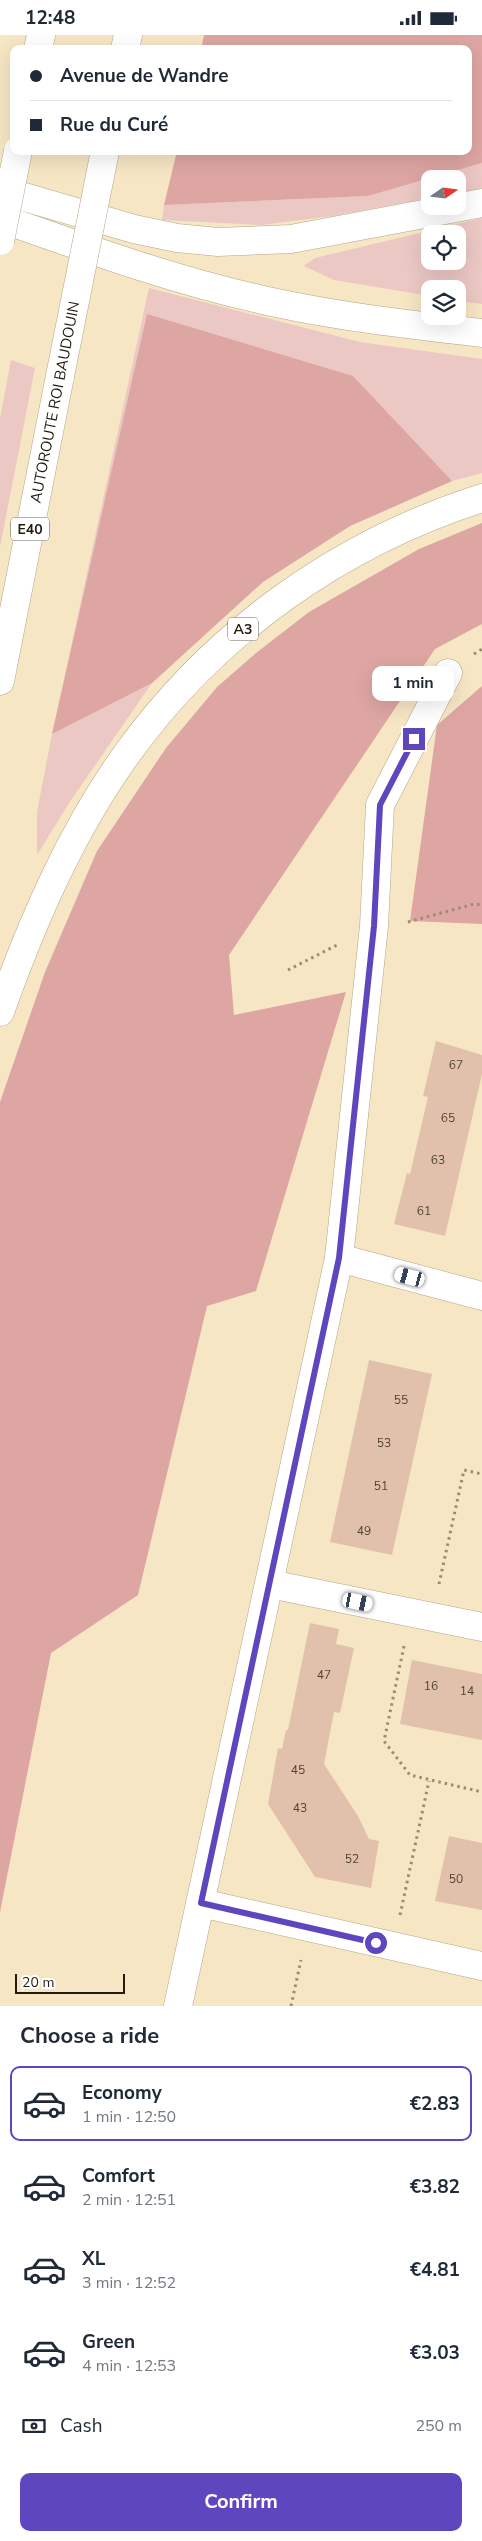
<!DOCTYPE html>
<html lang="en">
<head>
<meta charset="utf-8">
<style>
	body { margin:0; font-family:"Nunito Sans",sans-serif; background:#f2f2f3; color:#1f2937; height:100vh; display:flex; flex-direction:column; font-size:19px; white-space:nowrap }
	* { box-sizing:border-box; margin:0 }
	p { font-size:16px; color:#747a83 }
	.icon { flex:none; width:28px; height:28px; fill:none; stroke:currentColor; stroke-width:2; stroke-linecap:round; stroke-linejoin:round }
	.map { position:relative; height:1971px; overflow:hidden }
	.side { display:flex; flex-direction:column; background:#fff; flex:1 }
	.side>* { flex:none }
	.top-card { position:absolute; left:10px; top:10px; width:462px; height:110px; border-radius:10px; box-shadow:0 5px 20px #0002; display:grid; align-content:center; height:110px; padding:0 20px; background:#fff }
	.needle { width:32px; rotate:76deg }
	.fabs { position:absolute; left:421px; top:135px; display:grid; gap:10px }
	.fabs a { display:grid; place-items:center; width:45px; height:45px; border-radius:10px; background:#fff; box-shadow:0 5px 20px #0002; font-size:25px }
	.scale { position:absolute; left:15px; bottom:12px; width:110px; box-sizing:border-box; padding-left:5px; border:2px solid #221c0f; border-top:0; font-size:14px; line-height:18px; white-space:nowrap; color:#221c0f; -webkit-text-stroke:4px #fff; paint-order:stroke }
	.end { position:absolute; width:22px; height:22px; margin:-11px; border:6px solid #5e46be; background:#fff; box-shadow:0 0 0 2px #fff }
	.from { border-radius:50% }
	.bubble { position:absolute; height:35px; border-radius:10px; background:#fff; box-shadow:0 5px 20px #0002; font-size:16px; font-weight:700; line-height:35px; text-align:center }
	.car { position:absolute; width:15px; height:30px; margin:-15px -8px; border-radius:6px; box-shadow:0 0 4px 1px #0007; background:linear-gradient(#fff 24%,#345 0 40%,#fff 0 76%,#345 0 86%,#fff 0) }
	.top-card b { display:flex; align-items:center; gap:18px; height:48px; font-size:19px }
	.top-card b+b { border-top:1px solid #e0e1e3 }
	.top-card i { width:12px; height:12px; background:#1f2937 }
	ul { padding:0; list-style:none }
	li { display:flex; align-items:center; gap:15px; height:75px; margin:0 10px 8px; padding:0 10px; border:2px solid transparent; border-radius:10px }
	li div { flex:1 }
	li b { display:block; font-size:19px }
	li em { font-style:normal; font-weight:700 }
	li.active { border-color:#5e46be }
	li>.icon { width:45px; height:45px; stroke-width:1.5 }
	h2 { padding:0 20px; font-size:22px; line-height:60px }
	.pay { display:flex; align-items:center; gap:12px; height:55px; padding:0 20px; font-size:19px }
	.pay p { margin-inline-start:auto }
	.cta { display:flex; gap:10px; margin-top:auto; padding:10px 20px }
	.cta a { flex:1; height:58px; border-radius:10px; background:#5e46be; color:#fff; font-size:20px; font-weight:700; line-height:58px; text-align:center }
	.status { display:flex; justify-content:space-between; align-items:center; height:35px; padding:0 25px; background:#fff; direction:ltr }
	.status svg { height:14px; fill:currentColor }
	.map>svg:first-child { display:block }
	.green { fill:#ecc8c5; fill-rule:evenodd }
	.forest { fill:#dea6a3 }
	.building { fill:#e2c1ac }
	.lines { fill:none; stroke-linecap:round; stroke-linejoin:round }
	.street-casing { stroke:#b4a585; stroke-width:29 }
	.highway-casing { stroke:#b4a585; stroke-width:29 }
	.path { stroke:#988c73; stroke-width:3; stroke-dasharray:2.5 4; stroke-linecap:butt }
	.street { stroke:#fff; stroke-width:28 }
	.highway { stroke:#fff; stroke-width:28 }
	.highway-bridge-casing { stroke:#b4a585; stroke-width:29; stroke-linecap:butt }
	.highway-bridge { stroke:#fff; stroke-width:28 }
	.route { stroke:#5e46be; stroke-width:6 }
	.labels { text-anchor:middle; stroke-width:4; stroke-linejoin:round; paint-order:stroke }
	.number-label { font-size:12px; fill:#524536 }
	.shield { fill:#fff; stroke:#646057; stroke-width:1 }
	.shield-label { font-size:14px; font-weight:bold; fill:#221c0f }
	.street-label { font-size:15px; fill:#221c0f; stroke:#fff }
</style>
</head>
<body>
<div class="status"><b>12:48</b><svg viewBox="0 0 49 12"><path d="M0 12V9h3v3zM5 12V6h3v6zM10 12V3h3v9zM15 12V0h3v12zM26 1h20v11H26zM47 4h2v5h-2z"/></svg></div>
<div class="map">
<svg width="482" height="1971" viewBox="0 0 482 1971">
	<rect width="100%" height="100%" fill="#f6e6c4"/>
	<g class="green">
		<path d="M482,128V153L458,158V144H430V163L332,181L261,190L162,185L164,170L368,161Z"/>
		<path d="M482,183V269L458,266V254H430V261L334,245L304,231L315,223ZM430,199H458V226H430Z"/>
		<path d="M149,253L360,307L482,324V438L452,446L350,491L262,547L152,648L71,765L37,820V777L52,699Z"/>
		<path d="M11,325L35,333L0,512V383Z"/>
	</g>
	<g class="forest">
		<path d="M204,0H482V128L368,161L164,170L177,116H469V14H201Z"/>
		<path d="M147,279L353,341L452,446L350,491L263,547L152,648L52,699Z"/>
		<path d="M482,488V589L435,614L229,920L234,980L346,957L256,1256L207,1271L138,1560L51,1618L0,1877V1067L45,937L97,816L166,713L217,652L256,618L309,577L419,514Z"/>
		<path d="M482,651V889L410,886L437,690Z"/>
	</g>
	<g class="building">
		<path d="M436,1006L482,1020V1039L445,1201L394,1189L407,1138L410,1139L428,1062L423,1061Z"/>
		<path d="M369,1325L432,1339L392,1520L330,1507Z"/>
		<path d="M310,1588L339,1594L336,1609L354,1613L340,1678L334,1677L324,1729L358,1781L369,1804L379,1806L371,1853L315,1842L268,1769L278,1713L282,1714L286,1695H288Z"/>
		<path d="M412,1625L482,1639V1705L400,1689Z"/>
		<path d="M449,1801L482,1808V1875L435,1866Z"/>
	</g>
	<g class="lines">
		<g class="street-casing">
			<g id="street">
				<path d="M339,1223L482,1261"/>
				<path d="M270,1549L482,1592"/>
				<path d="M201,1868L482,1931"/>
				<path d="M178,1971L339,1223L374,891L380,770L448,638"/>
			</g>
		</g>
		<g class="highway-casing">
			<g id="highway">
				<path d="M38,14L41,0"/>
				<path d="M125,14L128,0"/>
				<path d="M0,155L134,194L177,203L218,207L291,204L482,168"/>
				<path d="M0,183C90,215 179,247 272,267C341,282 412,290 482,298"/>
				<path d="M0,646L60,341"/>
				<path d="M0,977C32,887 72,794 129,716C216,596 341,508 482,463"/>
			</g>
		</g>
		<g class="path">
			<path d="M474,619L482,614"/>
			<path d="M408,887L474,869L482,870"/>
			<path d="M288,935L339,909"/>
			<path d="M439,1549L464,1435L482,1439"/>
			<path d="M404,1611L384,1706L410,1740L482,1757"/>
			<path d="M400,1880L429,1746"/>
			<path d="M291,1971L301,1925"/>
		</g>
		<use href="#street" class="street"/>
		<use href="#highway" class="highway"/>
		<g class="highway-bridge-casing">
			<g id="highway-bridge">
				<path d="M0,206L18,116"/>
				<path d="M60,341L105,116"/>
			</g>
		</g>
		<use href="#highway-bridge" class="highway-bridge"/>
	</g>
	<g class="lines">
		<path class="route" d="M376,1908L201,1868L339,1223L374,891L380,770L414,704"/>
	</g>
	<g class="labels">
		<g class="number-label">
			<text x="456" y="1034">67</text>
			<text x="448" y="1087">65</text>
			<text x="438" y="1129">63</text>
			<text x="424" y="1180">61</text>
			<text x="401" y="1369">55</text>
			<text x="384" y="1412">53</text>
			<text x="381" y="1455">51</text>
			<text x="364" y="1500">49</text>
			<text x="324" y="1644">47</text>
			<text x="431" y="1655">16</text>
			<text x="467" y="1660">14</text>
			<text x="298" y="1739">45</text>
			<text x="300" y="1777">43</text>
			<text x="352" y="1828">52</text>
			<text x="456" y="1848">50</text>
		</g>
		<g class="shield">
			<rect x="11" y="482.5" width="38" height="23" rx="4"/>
			<rect x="228" y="582.5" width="30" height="23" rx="4"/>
		</g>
		<g class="shield-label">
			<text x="30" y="499">E40</text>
			<text x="243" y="599">A3</text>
		</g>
		<g class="street-label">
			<text transform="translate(55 367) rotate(-79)" y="5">AUTOROUTE ROI BAUDOUIN</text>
		</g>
	</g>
</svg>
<div class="fabs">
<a><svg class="needle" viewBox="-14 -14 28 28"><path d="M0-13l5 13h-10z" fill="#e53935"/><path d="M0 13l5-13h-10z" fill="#747a83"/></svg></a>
<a><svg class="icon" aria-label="locate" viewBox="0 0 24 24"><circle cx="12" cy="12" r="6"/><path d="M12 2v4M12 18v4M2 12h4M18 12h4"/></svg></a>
<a><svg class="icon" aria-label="layers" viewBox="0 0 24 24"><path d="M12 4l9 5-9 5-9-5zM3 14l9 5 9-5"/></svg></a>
</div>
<div class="scale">20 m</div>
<i class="end from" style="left:376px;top:1908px"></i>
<i class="end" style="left:414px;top:704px"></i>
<div class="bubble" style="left:372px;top:631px;width:82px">1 min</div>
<i class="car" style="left:410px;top:1242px;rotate:285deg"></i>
<i class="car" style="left:358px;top:1567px;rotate:102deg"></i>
<div class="top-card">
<b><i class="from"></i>Avenue de Wandre</b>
<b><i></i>Rue du Curé</b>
</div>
</div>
<section class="side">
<h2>Choose a ride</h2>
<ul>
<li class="active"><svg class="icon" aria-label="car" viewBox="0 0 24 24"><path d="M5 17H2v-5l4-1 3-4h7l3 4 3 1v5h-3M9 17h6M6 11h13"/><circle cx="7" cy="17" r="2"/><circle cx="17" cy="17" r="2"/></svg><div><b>Economy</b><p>1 min · 12:50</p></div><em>€2.83</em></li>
<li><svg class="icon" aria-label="car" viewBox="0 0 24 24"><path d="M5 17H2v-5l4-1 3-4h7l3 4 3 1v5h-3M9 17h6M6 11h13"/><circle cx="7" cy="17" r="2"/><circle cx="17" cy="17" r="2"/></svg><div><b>Comfort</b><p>2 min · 12:51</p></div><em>€3.82</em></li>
<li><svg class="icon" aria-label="car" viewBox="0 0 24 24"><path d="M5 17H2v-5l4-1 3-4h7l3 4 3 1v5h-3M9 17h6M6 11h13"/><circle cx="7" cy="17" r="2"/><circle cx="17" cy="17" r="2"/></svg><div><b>XL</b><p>3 min · 12:52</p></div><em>€4.81</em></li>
<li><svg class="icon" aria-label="car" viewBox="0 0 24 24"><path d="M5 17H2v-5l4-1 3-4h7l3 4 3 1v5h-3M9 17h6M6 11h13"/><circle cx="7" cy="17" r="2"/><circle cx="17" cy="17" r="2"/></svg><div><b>Green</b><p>4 min · 12:53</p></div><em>€3.03</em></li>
</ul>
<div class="pay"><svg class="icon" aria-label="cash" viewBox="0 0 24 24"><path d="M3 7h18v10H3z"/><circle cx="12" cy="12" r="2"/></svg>Cash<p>250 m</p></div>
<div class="cta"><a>Confirm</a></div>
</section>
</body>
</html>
